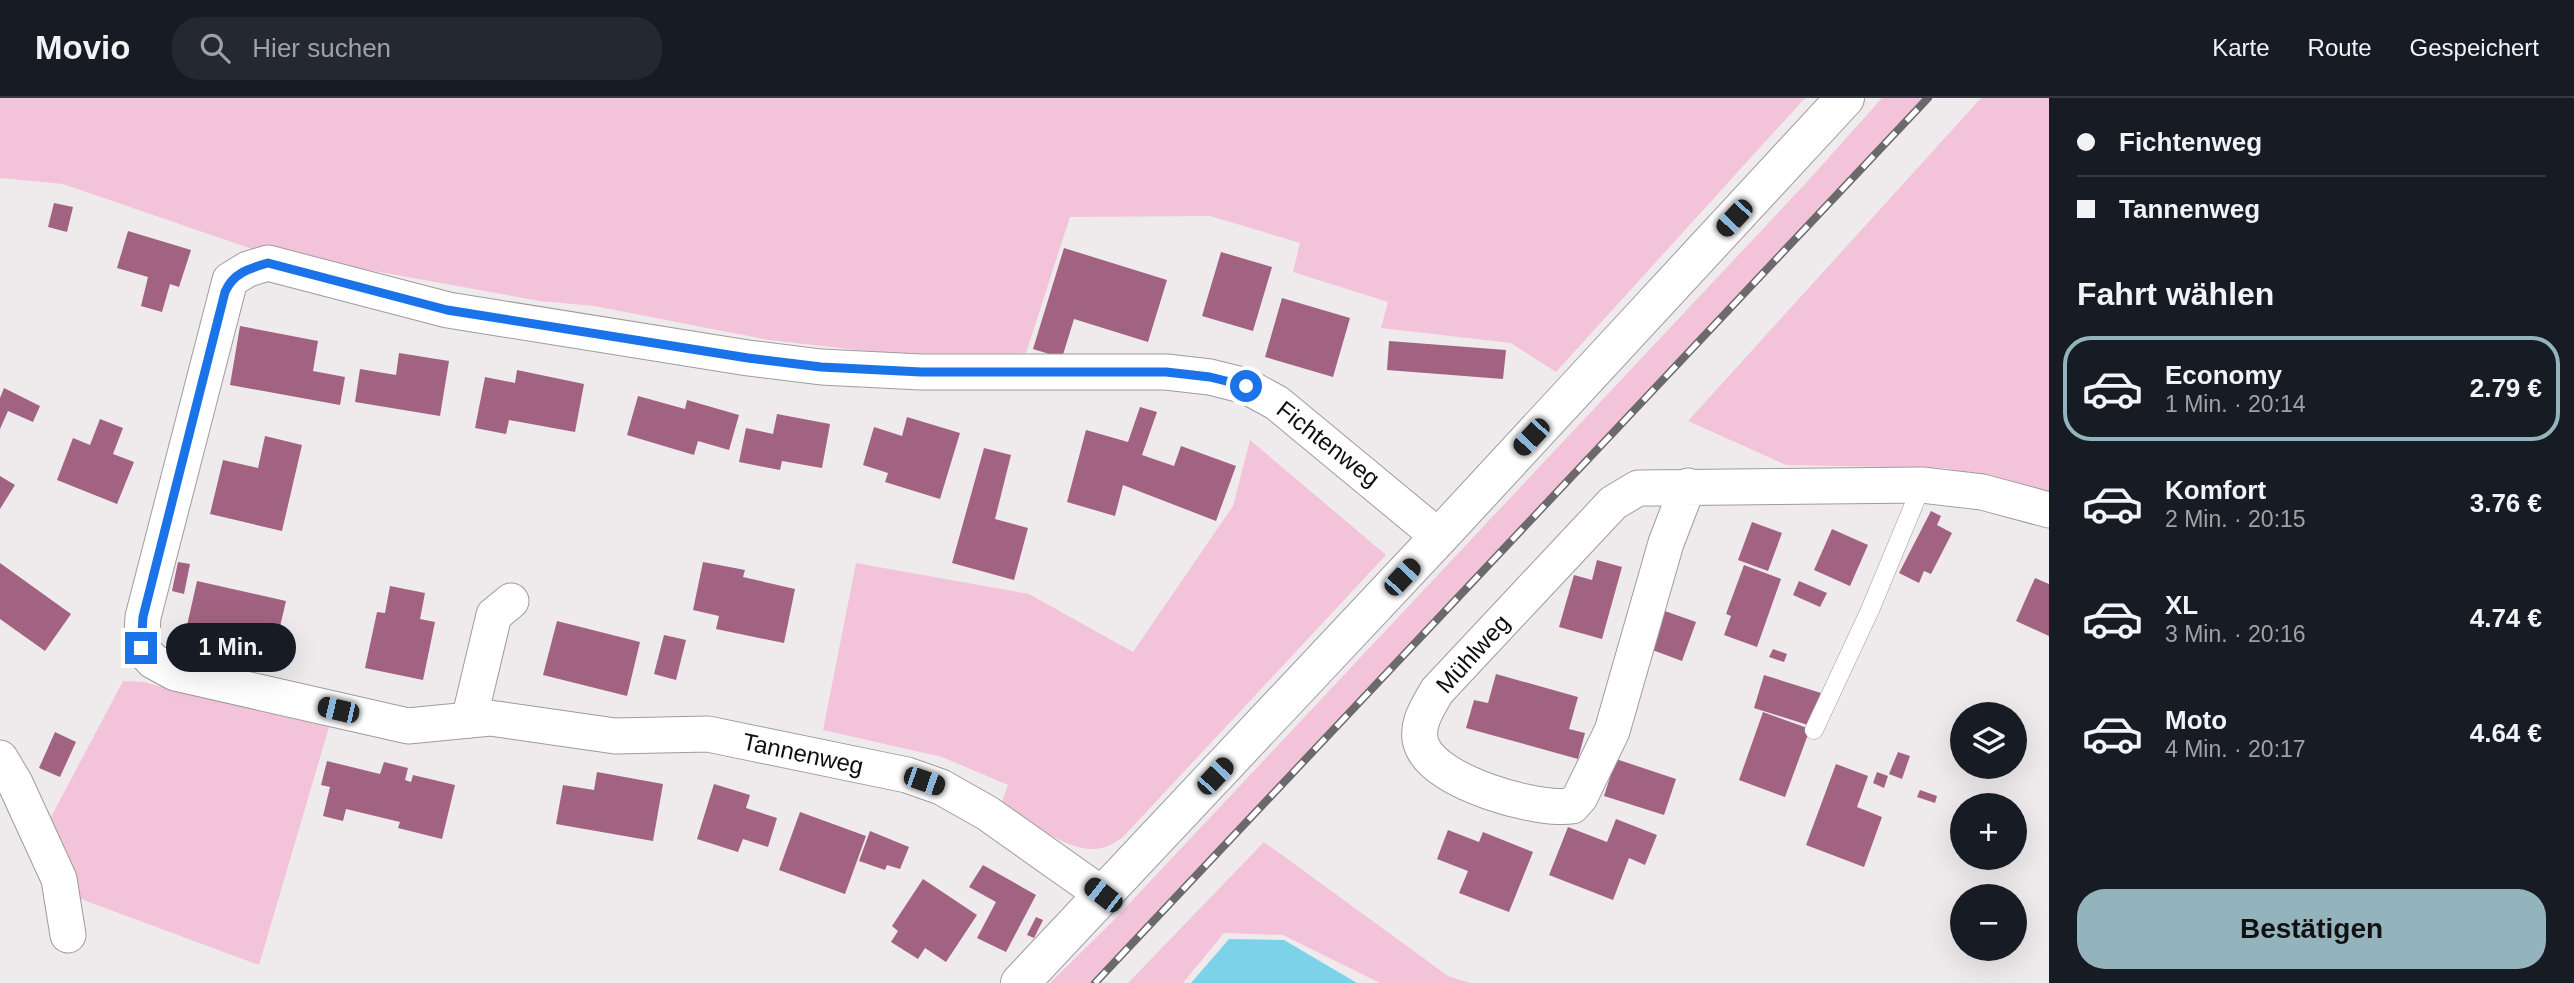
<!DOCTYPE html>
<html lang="de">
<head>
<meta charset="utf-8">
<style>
	body { margin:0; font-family:Helvetica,sans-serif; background:#242831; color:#f1f3f6; height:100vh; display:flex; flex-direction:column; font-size:26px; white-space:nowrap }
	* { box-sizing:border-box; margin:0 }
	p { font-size:23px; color:#9ea1a6 }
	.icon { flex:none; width:38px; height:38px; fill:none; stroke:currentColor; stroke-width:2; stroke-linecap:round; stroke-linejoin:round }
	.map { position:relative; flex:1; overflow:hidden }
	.details { display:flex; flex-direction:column; background:#171b24; width:525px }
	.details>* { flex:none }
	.top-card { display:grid; align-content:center; height:154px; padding:0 28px; background:#171b24 }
	.fabs { position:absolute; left:1950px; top:604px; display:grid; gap:14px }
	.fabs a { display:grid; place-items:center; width:77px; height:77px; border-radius:50%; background:#171b24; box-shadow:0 7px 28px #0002; font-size:35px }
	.end { position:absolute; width:32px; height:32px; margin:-16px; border:9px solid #1a73e8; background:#fff; box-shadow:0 0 0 4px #fff }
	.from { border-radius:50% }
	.bubble { position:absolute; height:49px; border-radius:24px; background:#171b24; box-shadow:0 7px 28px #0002; font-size:23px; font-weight:800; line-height:49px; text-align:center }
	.car { position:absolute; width:21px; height:42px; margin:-21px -10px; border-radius:9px; box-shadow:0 0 5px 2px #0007; background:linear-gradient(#222 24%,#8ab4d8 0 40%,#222 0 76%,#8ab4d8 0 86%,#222 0) }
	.top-card b { display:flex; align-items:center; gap:24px; height:66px; font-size:26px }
	.top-card b+b { border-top:2px solid #363941 }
	.top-card i { width:18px; height:18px; background:#f1f3f6 }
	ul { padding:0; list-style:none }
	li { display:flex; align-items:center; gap:21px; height:105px; margin:0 14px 10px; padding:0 14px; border:4px solid transparent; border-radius:28px }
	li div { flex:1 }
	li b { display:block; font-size:26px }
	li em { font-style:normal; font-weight:800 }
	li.selected { border-color:#93b4bd }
	li>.icon { width:63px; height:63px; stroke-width:1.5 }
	h2 { padding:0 28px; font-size:32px; line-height:84px }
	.cta { display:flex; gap:14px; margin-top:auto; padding:14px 28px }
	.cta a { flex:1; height:80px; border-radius:28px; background:#93b4bd; color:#111; font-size:28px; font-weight:800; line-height:80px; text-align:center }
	header { display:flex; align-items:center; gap:42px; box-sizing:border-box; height:98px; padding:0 35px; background:#171b24; border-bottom:2px solid #363941 }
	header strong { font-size:33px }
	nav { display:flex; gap:38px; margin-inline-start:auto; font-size:24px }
	.search { width:490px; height:63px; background:#242831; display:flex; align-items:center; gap:18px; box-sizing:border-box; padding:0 24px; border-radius:28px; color:#9ea1a6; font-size:26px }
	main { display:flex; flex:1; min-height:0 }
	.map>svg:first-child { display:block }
	.green { fill:#f3c4d9 }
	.water { fill:#7cd3e9 }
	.building { fill:#a16381 }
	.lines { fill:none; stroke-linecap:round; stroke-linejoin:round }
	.lane-casing { stroke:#9f9b9d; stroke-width:19 }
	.street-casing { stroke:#9f9b9d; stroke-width:37 }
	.secondary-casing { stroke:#9f9b9d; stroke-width:40 }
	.lane { stroke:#fff; stroke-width:18 }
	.street { stroke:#fff; stroke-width:35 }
	.secondary { stroke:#fff; stroke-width:38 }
	.rail-casing { stroke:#6b696a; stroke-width:8 }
	.rail { stroke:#fff; stroke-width:5; stroke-dasharray:16; stroke-linecap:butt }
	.route { stroke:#1a73e8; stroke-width:9 }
	.labels { text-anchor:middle; stroke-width:5; stroke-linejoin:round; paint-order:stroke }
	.street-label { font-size:24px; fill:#100f0f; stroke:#fff }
</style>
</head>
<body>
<header>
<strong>Movio</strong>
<div class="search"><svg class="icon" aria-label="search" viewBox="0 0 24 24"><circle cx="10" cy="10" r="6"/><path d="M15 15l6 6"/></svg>Hier suchen</div>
<nav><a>Karte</a><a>Route</a><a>Gespeichert</a></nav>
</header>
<main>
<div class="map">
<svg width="2049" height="885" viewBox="0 0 2049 885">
	<rect width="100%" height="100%" fill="#efebed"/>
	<g class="green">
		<path d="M0,0H1805L1556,274L1511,245L1381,230L1388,204L1293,174L1300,145L1210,118L1070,119L1026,255L929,260L769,242L594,208L540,203L252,151L63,86L0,80Z"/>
		<path d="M1882,0H1928L1095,885H1050L1111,825L1806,85Z"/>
		<path d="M1981,0H2049V394L1946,370L1786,367L1688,323Z"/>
		<path d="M1250,342L1386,457L1123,739C1113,746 1105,751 1093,751C1065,752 1025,720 1001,706L1008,687L942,659L823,632L856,465L1029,496L1133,554L1233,408Z"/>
		<path d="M123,583L144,584L198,599L329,629L259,867L78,800L51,719Z"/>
		<path d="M1264,744L1448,878L1470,885H1380L1283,837L1224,835L1183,885H1128Z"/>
	</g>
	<path class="water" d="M1229,841L1284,842L1357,885H1191Z"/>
	<g class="building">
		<path d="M54,105L73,109L67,134L48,129Z"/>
		<path d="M128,133L191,152L179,189L170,186L162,214L141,208L148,179L117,170Z"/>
		<path d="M1064,150L1167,182L1148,244L1074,221L1062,260L1033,251Z"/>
		<path d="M1221,154L1272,169L1253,233L1202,218Z"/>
		<path d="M1282,200L1350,220L1333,279L1265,259Z"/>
		<path d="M240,228L318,243L313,273L345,279L340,307L230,287Z"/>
		<path d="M1389,243L1506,252L1503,281L1387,272Z"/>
		<path d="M399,255L449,263L440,318L355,304L360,271L396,277Z"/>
		<path d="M517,272L584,286L575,334L509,322L506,336L475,330L485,279L515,285Z"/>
		<path d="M4,290L40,308L33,324L8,313L0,331V300Z"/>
		<path d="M638,298L685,311L687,302L739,317L729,352L698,343L694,357L627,337Z"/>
		<path d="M1140,309L1157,314L1142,357L1174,368L1181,348L1236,368L1216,423L1123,387L1115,418L1067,404L1086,332L1128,344Z"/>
		<path d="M777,316L830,326L822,370L782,363L780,372L739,364L746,330L773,336Z"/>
		<path d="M907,319L960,335L940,401L885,384L888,375L863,367L874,329L902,338Z"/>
		<path d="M100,321L123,330L113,356L134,364L117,406L57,382L73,340L90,347Z"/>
		<path d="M265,338L302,347L282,433L210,416L223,362L258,370Z"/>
		<path d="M984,350L1011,357L995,421L1028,430L1014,482L952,465Z"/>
		<path d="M0,378L15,387L0,411Z"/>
		<path d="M1931,413L1941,418L1937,427L1952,435L1931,476L1924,473L1919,485L1899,475Z"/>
		<path d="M1752,424L1782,435L1768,473L1738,462Z"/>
		<path d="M1832,431L1868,447L1850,488L1814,472Z"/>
		<path d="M1597,462L1622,469L1602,541L1559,529L1574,477L1592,482Z"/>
		<path d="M178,464L190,466L184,496L172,493Z"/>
		<path d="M703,464L745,472L743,479L795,491L784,545L716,531L719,518L693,512Z"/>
		<path d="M0,465L71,516L45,553L0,521Z"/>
		<path d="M1744,467L1781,481L1757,549L1724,537L1731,518L1726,516Z"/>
		<path d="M2035,480L2049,486V538L2016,523Z"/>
		<path d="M197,483L286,503L278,537L264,534L261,549L186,532Z"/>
		<path d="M1799,483L1827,495L1820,509L1793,497Z"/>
		<path d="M390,488L425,495L420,521L435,524L423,582L365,570L377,514L385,515Z"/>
		<path d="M1662,512L1696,524L1682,563L1647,550Z"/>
		<path d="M557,523L640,544L627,598L543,577Z"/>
		<path d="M664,537L686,542L676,582L654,576Z"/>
		<path d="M1773,551L1787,556L1784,564L1769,559Z"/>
		<path d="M1496,576L1578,599L1569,631L1585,635L1578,661L1466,630L1474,602L1488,605Z"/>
		<path d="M1764,577L1821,595L1811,628L1754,610Z"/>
		<path d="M1763,614L1810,631L1785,699L1739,682Z"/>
		<path d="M55,634L76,644L60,679L39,670Z"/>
		<path d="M1898,654L1910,658L1902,681L1889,676Z"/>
		<path d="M1616,661L1676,681L1664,717L1604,698Z"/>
		<path d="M327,663L380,676L384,664L408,670L405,682L411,684L413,677L455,687L442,741L398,730L400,724L346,711L343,723L323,718L330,689L321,687Z"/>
		<path d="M1836,666L1868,678L1857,709L1882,719L1864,769L1806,747Z"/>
		<path d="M597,674L663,686L653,743L556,726L563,687L594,692Z"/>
		<path d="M1877,674L1888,678L1884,690L1873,685Z"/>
		<path d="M714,686L750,697L746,710L777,720L768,749L743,741L738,754L697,741Z"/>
		<path d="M1920,692L1937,698L1935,705L1917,699Z"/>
		<path d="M800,714L866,738L845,796L779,772Z"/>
		<path d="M1616,721L1657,737L1645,767L1629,760L1613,802L1549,777L1568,729L1607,744Z"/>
		<path d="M1448,732L1479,744L1483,734L1533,754L1509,814L1459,795L1468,773L1437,761Z"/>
		<path d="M870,733L909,749L900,771L887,767L885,772L859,763Z"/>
		<path d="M983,767L1036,797L1006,854L977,840L996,804L969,789Z"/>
		<path d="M923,781L977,817L946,864L925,850L918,861L891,844L898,833L892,828Z"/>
		<path d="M1036,819L1043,822L1034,840L1027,837Z"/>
	</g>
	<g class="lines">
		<g class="lane-casing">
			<path id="lane" d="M1814,632L1870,512L1922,387"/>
		</g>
		<g class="street-casing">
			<g id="street">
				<path d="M1688,388L1666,445L1612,633L1580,699L1572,708C1536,713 1437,685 1422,648C1414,628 1428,609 1437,593L1613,405L1638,390L1922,387L1982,394L2049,412"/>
				<path d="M469,622L494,517L511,503"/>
				<path d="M0,660L15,685L59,781L68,837"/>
				<path d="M1103,797L987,715L941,689L907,677L708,636L615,638L490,620L408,628L175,575L153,563L141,550L143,519L230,182L248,171L268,165L448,212L748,260L821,269L921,274H1166L1210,279L1246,288L1277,305L1439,439"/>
			</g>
		</g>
		<g class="secondary-casing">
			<path id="secondary" d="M1020,885L1439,439L1845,0"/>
		</g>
		<use href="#lane" class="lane"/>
		<use href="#street" class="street"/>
		<use href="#secondary" class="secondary"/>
		<g class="rail-casing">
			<path id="rail" d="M1095,885L1928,0"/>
		</g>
		<use href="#rail" class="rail"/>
	</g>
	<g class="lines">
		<path class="route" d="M141,550L143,519L225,194C233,175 250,170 268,165L447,212L748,260L821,269L921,274H1166L1210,279L1246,288"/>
	</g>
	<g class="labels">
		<g class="street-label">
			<text transform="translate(1328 346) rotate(38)" y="8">Fichtenweg</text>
			<text transform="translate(1473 556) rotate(-48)" y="8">Mühlweg</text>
			<text transform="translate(803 656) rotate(12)" y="8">Tannenweg</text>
		</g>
	</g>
</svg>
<div class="fabs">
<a><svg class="icon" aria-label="layers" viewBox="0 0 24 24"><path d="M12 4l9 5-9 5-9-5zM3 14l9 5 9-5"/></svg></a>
<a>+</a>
<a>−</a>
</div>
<i class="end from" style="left:1246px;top:288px"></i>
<i class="end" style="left:141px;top:550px"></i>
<div class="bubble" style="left:166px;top:525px;width:130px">1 Min.</div>
<i class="car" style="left:1734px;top:120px;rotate:223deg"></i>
<i class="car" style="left:1531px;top:339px;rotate:223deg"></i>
<i class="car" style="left:1402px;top:479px;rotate:43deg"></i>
<i class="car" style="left:338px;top:612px;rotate:283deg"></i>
<i class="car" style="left:1215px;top:678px;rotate:43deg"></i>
<i class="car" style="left:924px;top:683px;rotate:109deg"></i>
<i class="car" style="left:1103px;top:797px;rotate:308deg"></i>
</div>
<section class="details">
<div class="top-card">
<b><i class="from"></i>Fichtenweg</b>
<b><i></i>Tannenweg</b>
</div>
<h2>Fahrt wählen</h2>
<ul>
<li class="selected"><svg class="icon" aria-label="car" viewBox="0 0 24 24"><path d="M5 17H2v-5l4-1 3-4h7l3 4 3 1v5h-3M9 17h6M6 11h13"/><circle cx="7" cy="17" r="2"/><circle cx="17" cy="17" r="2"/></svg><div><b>Economy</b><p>1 Min. · 20:14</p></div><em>2.79 €</em></li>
<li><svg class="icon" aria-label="car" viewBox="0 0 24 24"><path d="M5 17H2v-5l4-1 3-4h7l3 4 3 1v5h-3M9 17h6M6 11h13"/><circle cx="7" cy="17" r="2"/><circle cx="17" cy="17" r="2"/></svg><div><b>Komfort</b><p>2 Min. · 20:15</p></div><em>3.76 €</em></li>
<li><svg class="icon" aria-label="car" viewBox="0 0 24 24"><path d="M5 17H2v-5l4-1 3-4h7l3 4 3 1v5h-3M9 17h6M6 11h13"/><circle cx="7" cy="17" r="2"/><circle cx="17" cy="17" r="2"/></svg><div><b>XL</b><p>3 Min. · 20:16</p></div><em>4.74 €</em></li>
<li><svg class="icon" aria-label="car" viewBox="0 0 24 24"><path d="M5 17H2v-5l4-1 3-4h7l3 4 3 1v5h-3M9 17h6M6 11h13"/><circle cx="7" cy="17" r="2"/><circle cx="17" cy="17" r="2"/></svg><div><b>Moto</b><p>4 Min. · 20:17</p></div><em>4.64 €</em></li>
</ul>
<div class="cta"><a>Bestätigen</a></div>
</section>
</main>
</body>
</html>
